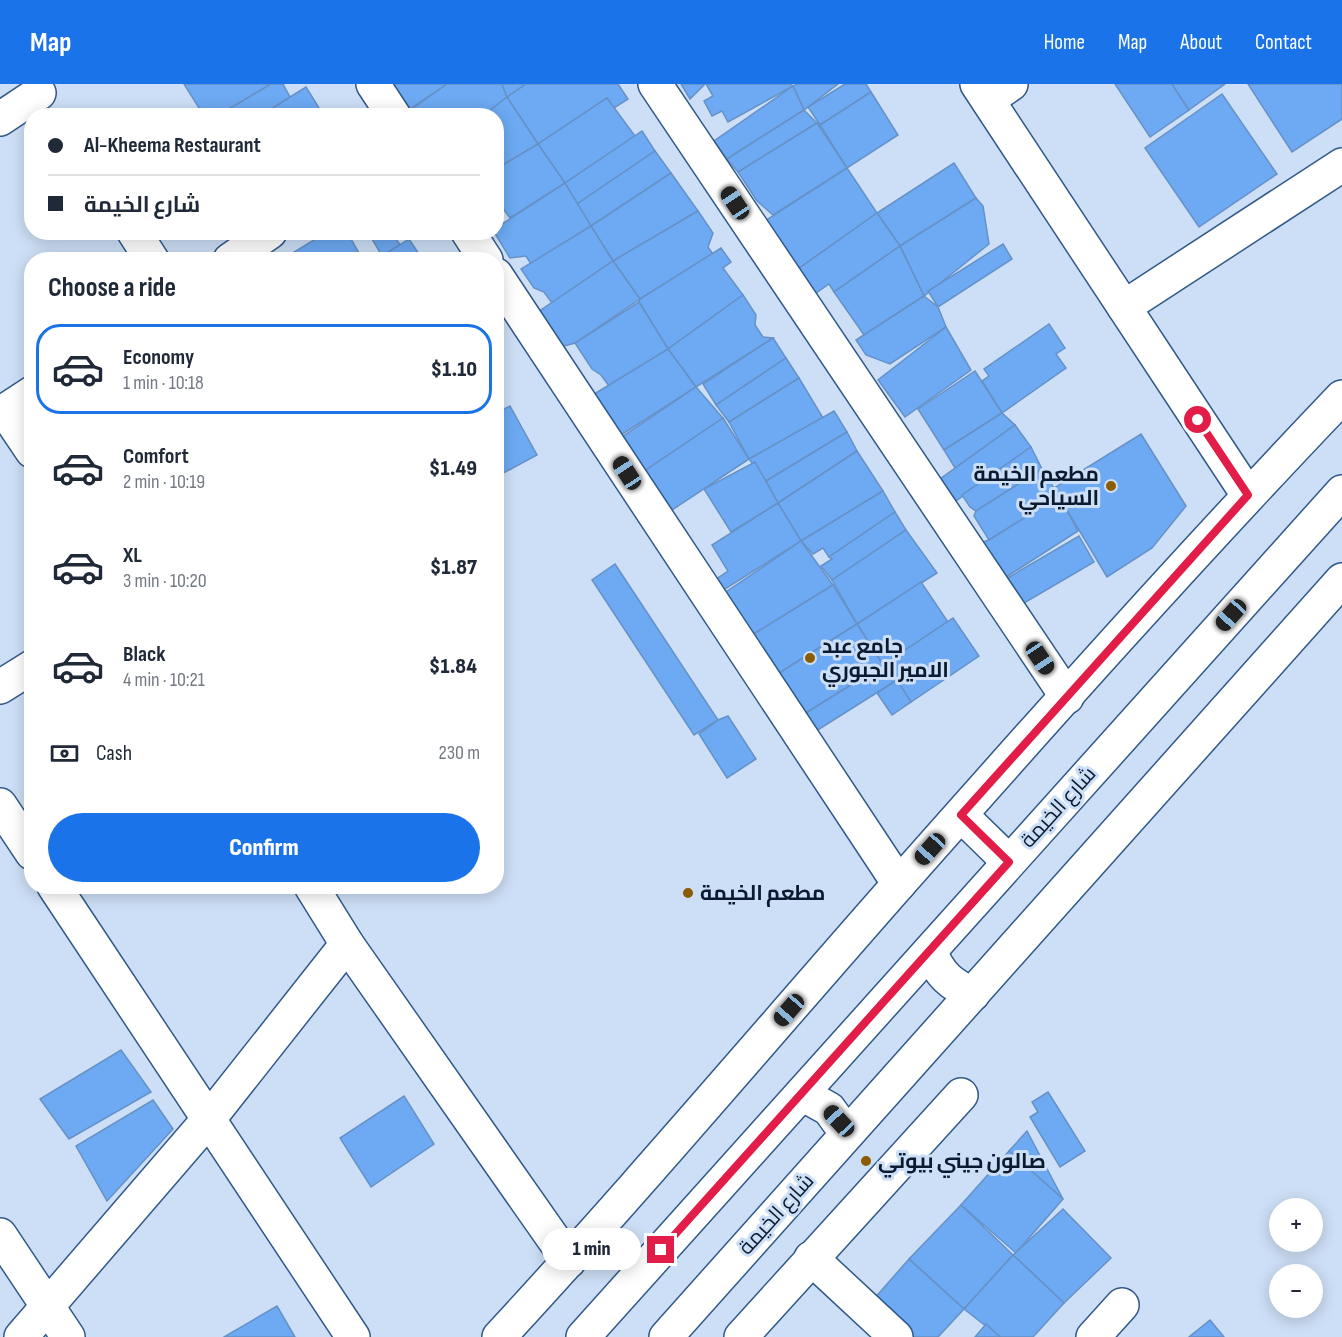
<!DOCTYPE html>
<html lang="en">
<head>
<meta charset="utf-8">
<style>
	body { margin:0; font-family:"Sofia Sans Condensed",Cairo,sans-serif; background:#f2f2f3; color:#1f2937; height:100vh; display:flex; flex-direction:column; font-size:22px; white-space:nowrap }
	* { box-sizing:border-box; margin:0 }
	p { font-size:20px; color:#747a83 }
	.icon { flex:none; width:33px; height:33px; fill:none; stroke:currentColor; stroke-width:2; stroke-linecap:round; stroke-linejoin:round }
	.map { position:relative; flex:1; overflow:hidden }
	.details { position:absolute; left:24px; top:168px; width:480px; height:642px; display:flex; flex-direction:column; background:#fff; border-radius:24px; box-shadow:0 3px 15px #0003 }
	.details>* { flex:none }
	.top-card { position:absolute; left:24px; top:24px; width:480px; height:132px; border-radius:24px; box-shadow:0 3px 15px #0003; display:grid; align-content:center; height:132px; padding:0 24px; background:#fff }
	.controls { position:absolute; left:1269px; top:1114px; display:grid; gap:12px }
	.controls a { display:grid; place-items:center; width:54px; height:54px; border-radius:50%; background:#fff; box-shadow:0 3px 15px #0003; font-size:30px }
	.end { position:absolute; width:27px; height:27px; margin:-14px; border:8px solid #e11d48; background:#fff; box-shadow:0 0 0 3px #fff }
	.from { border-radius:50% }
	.bubble { position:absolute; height:42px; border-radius:21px; background:#fff; box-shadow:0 3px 15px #0003; font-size:20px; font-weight:800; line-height:42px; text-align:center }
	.car { position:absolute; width:18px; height:36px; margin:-18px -9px; border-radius:8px; box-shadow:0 0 4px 2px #0007; background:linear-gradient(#222 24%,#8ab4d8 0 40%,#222 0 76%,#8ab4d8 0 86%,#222 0) }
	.top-card b { display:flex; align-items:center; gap:21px; height:57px; font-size:22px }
	.top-card b+b { border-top:2px solid #e0e1e3 }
	.top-card i { width:15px; height:15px; background:#1f2937 }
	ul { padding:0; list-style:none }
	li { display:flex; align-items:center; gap:18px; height:90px; margin:0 12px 9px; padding:0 12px; border:3px solid transparent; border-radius:24px }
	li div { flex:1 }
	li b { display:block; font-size:22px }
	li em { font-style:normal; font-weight:800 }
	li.current { border-color:#1a73e8 }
	li>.icon { width:54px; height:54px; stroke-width:1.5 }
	h2 { padding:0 24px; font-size:27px; line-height:72px }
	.pay { display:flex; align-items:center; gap:15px; height:66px; padding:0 24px; font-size:22px }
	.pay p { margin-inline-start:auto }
	.cta { display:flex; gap:12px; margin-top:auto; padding:12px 24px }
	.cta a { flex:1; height:69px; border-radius:36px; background:#1a73e8; color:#fff; font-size:24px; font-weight:800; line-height:69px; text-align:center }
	header { display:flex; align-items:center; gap:36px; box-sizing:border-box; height:84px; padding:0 30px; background:#1a73e8; color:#fff }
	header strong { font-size:28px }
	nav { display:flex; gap:33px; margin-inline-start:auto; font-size:21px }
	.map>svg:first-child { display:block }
	.building { fill:#6daaf3; stroke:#6691c6; stroke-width:1.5 }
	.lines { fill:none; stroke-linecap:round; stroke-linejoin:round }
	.minor-casing { stroke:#305989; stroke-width:36 }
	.minor { stroke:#fff; stroke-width:33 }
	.route { stroke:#e11d48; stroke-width:8 }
	.poi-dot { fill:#8b5c02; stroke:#cddff6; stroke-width:2 }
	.labels { text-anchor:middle; stroke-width:6; stroke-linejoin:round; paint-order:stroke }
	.poi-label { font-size:21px; font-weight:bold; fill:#0a1b2f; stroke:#cddff6; text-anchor:start }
	.street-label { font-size:21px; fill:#0a1b2f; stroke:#cddff6 }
</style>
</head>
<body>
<header>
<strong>Map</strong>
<nav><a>Home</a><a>Map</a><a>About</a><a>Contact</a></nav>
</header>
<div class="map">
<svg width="1342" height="1253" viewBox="0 0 1342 1253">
	<rect width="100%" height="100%" fill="#cddff6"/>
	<g class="building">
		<path d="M184,0H271L217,32H204Z"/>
		<path d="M271,0H283L290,13L261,32H217Z"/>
		<path d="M388,0H447L407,27Z"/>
		<path d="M447,0H502L507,13L483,32H402Z"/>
		<path d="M502,0H526L507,13Z"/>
		<path d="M526,0H618L628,15L614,24L607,14L538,60L507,13Z"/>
		<path d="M681,0H705L690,15Z"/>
		<path d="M706,0H791L793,2L728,38L722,27L712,32L704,17L713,12Z"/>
		<path d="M797,0H838L804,26L793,2Z"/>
		<path d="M845,0H866L871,8L820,41L808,23Z"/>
		<path d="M1115,0H1172L1189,26L1150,53Z"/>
		<path d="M1172,0H1225L1189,26Z"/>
		<path d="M1248,0H1342V35L1292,68Z"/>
		<path d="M793,2L804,26L727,75L714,57Z"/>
		<path d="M306,3L324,32L262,31L290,13Z"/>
		<path d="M871,8L898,51L847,84L820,41Z"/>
		<path d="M1222,10L1277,90L1199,143L1145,64Z"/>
		<path d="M507,13L538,60L496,85V32H483Z"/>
		<path d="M607,14L635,52L565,99L538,60Z"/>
		<path d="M804,26L817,39L738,88L727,75Z"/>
		<path d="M817,39L847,84L773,131L757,117L738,88Z"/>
		<path d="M642,47L655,67L577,120L565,99Z"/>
		<path d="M538,60L565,99L510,134L499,119L496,120V85Z"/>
		<path d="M655,67L671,89L591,142L577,120Z"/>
		<path d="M954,79L976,114L900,162L877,129Z"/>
		<path d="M847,84L877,129L791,190L757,142Z"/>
		<path d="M671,89L698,127L613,177L591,142Z"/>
		<path d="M565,99L591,142L531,180L526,172L510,174L494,148H496V144Z"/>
		<path d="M976,114L983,122L989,160L924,212L900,162Z"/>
		<path d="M698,127L713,149L708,163L713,170L640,215L613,177Z"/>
		<path d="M877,129L900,162L834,208L829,200L809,214L791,190Z"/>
		<path d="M591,142L613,177L552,219L544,208L534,204L521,185Z"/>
		<path d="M327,148H347L363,176H281Z"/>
		<path d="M368,148H392L400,161L382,172Z"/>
		<path d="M409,155L423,176H379L382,172Z"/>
		<path d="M1003,160L1012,175L938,223L928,207Z"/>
		<path d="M900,162L924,212L864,251L834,208Z"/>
		<path d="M721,164L731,178L723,184L743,211L668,265L639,218L640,215Z"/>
		<path d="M613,177L640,215L575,259L554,265L532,232Z"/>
		<path d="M743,211L756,231L755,241L763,253L773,254L696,303L668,265Z"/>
		<path d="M924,212L938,223L946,243L890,280L866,271L856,256Z"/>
		<path d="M639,218L668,265L609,302L601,291L592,285L575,259Z"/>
		<path d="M1049,240L1065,264L1056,270L1066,284L1002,329L982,297L989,292L984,285Z"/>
		<path d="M946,243L971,286L905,333L878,296Z"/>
		<path d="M773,254L786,274L716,321L703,300Z"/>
		<path d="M668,265L696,303L618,353L615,339L591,312Z"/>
		<path d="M786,274L799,294L729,338L716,321Z"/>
		<path d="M975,287L1002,329L944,366L918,325Z"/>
		<path d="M799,294L823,334L749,375L729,338Z"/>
		<path d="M696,303L723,334L643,388L622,353Z"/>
		<path d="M510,322L537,371L496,393V329Z"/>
		<path d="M834,327L847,348L766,397L749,375Z"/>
		<path d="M1002,329L1015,341L955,384L944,366Z"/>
		<path d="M723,334L749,375L669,428L643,388Z"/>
		<path d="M1015,341L1031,363L956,417L940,395Z"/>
		<path d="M847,348L857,367L778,419L766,397Z"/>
		<path d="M1141,350L1186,422L1152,464L1107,493L1054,404Z"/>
		<path d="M1031,363L1042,385L976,427L970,423L962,411Z"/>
		<path d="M857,367L883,407L801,457L778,419Z"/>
		<path d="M755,378L778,419L731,448L704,405Z"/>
		<path d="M1042,385L1059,412L989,456L974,432L976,427Z"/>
		<path d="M883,407L895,428L829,473L823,464L813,470L801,457Z"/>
		<path d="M1059,412L1078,447L1000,497L977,460L989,456Z"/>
		<path d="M778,419L801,457L722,507L715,496L728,487L712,461Z"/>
		<path d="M895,428L906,446L832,496L821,482L832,475L829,473Z"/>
		<path d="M906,446L937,489L857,540L832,496Z"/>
		<path d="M1079,452L1094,478L1019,522L1004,496Z"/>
		<path d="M801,457L833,501L752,551L720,512Z"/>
		<path d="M615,480L718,636L694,651L592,496Z"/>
		<path d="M921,498L948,538L883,581L857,540Z"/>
		<path d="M833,501L857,540L776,591L752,551Z"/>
		<path d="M953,534L979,572L911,618L883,581Z"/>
		<path d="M857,540L883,581L801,632L776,591Z"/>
		<path d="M883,581L897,596L813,649L801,632Z"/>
		<path d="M897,596L911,618L892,631L877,609Z"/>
		<path d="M728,632L756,675L727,694L699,650L718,636Z"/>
		<path d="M121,966L151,1008L69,1055L40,1015Z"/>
		<path d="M1048,1008L1085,1067L1060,1083L1030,1033L1038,1028L1032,1018Z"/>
		<path d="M404,1012L434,1060L371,1103L340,1054Z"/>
		<path d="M153,1016L173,1045L107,1117L76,1062Z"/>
		<path d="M1027,1047L1063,1115L1009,1067Z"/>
		<path d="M1009,1067L1063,1115L1016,1169L961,1121Z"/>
		<path d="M961,1121L1013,1171L964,1225L909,1175Z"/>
		<path d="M1063,1125L1111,1174L1064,1219L1013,1171Z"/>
		<path d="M1013,1171L1064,1219L1033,1253H1000L964,1225Z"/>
		<path d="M909,1175L964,1225L938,1253H897L866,1224Z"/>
		<path d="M277,1222L295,1253H224Z"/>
		<path d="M1210,1236L1224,1253H1189Z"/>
		<path d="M986,1240L1000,1253H975Z"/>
	</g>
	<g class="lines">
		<g class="minor-casing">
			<g id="minor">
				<path d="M373,0L394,32"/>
				<path d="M655,0L1067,613"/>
				<path d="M977,0L1248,411"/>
				<path d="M988,16L1011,0"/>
				<path d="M0,35L39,9"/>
				<path d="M134,148L152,176"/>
				<path d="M468,148L486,176"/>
				<path d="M230,176L270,148"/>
				<path d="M496,191L899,800"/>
				<path d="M1124,223L1342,81"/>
				<path d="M5,327L32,367"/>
				<path d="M0,330L32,309"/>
				<path d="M0,603L32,583"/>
				<path d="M0,721L32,769"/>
				<path d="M961,731L1009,778"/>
				<path d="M54,802L353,1253"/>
				<path d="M311,802L347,860L569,1177"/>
				<path d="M930,867C939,890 951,901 973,910"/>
				<path d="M802,1010L829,1025L847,1050"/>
				<path d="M0,1151L68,1253"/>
				<path d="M811,1174L896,1253"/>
				<path d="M21,1253L208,1036L347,860"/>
				<path d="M499,1253C635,1106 765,952 898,801C1044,636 1190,472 1342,313"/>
				<path d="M583,1253L1342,408"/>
				<path d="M666,1253L1342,496"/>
				<path d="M741,1253L961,1011"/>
				<path d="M1093,1253L1122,1221"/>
			</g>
		</g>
		<use href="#minor" class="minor"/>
	</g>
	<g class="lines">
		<path class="route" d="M661,1166L1009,778L961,731L1248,411L1198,336"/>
	</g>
	<g class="poi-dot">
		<circle cx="1111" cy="402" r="6"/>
		<circle cx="810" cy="574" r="6"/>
		<circle cx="688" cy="809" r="6"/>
		<circle cx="866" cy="1077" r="6"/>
	</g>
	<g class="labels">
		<g class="poi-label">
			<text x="1099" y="397" text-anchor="end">مطعم الخيمة<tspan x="1099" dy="24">السياحي</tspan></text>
			<text x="822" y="569">جامع عبد<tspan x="822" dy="24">الامير الجبوري</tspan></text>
			<text x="700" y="816">مطعم الخيمة</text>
			<text x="878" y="1084">صالون جيني بيوتي</text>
		</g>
		<g class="street-label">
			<text transform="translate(1058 723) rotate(-48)" y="7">شارع الخيمة</text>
			<text transform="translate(776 1130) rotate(-48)" y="7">شارع الخيمة</text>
		</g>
	</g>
</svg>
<div class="controls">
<a>+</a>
<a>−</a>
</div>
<i class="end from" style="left:1198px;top:336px"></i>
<i class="end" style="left:661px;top:1166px"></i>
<div class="bubble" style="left:542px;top:1144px;width:99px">1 min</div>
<i class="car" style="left:735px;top:119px;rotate:326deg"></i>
<i class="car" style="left:627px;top:389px;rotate:327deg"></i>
<i class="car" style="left:1231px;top:531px;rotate:222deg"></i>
<i class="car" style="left:1040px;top:574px;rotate:146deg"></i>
<i class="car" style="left:930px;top:765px;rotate:222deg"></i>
<i class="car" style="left:789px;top:926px;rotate:221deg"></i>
<i class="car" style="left:839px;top:1037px;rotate:317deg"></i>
<div class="top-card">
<b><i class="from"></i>Al-Kheema Restaurant</b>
<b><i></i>شارع الخيمة</b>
</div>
<section class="details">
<h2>Choose a ride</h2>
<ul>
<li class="current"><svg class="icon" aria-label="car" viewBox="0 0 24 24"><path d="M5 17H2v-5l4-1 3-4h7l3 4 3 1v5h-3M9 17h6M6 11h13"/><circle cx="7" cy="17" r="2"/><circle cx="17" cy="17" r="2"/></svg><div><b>Economy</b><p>1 min · 10:18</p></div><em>$1.10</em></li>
<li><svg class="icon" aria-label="car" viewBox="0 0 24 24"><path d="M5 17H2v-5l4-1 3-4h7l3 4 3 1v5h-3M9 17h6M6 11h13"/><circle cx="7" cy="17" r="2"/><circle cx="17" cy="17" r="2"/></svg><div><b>Comfort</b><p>2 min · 10:19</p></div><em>$1.49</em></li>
<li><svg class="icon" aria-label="car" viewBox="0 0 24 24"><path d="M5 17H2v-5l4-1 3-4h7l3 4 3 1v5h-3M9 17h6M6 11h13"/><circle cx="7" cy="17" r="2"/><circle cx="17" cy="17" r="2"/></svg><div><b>XL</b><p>3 min · 10:20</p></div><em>$1.87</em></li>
<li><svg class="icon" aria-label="car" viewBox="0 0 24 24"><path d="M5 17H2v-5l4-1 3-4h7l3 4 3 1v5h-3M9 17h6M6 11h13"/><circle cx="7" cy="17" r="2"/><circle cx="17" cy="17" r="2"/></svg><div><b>Black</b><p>4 min · 10:21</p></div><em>$1.84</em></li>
</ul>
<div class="pay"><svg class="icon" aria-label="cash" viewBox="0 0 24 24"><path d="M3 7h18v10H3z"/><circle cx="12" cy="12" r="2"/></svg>Cash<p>230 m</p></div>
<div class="cta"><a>Confirm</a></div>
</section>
</div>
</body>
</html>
